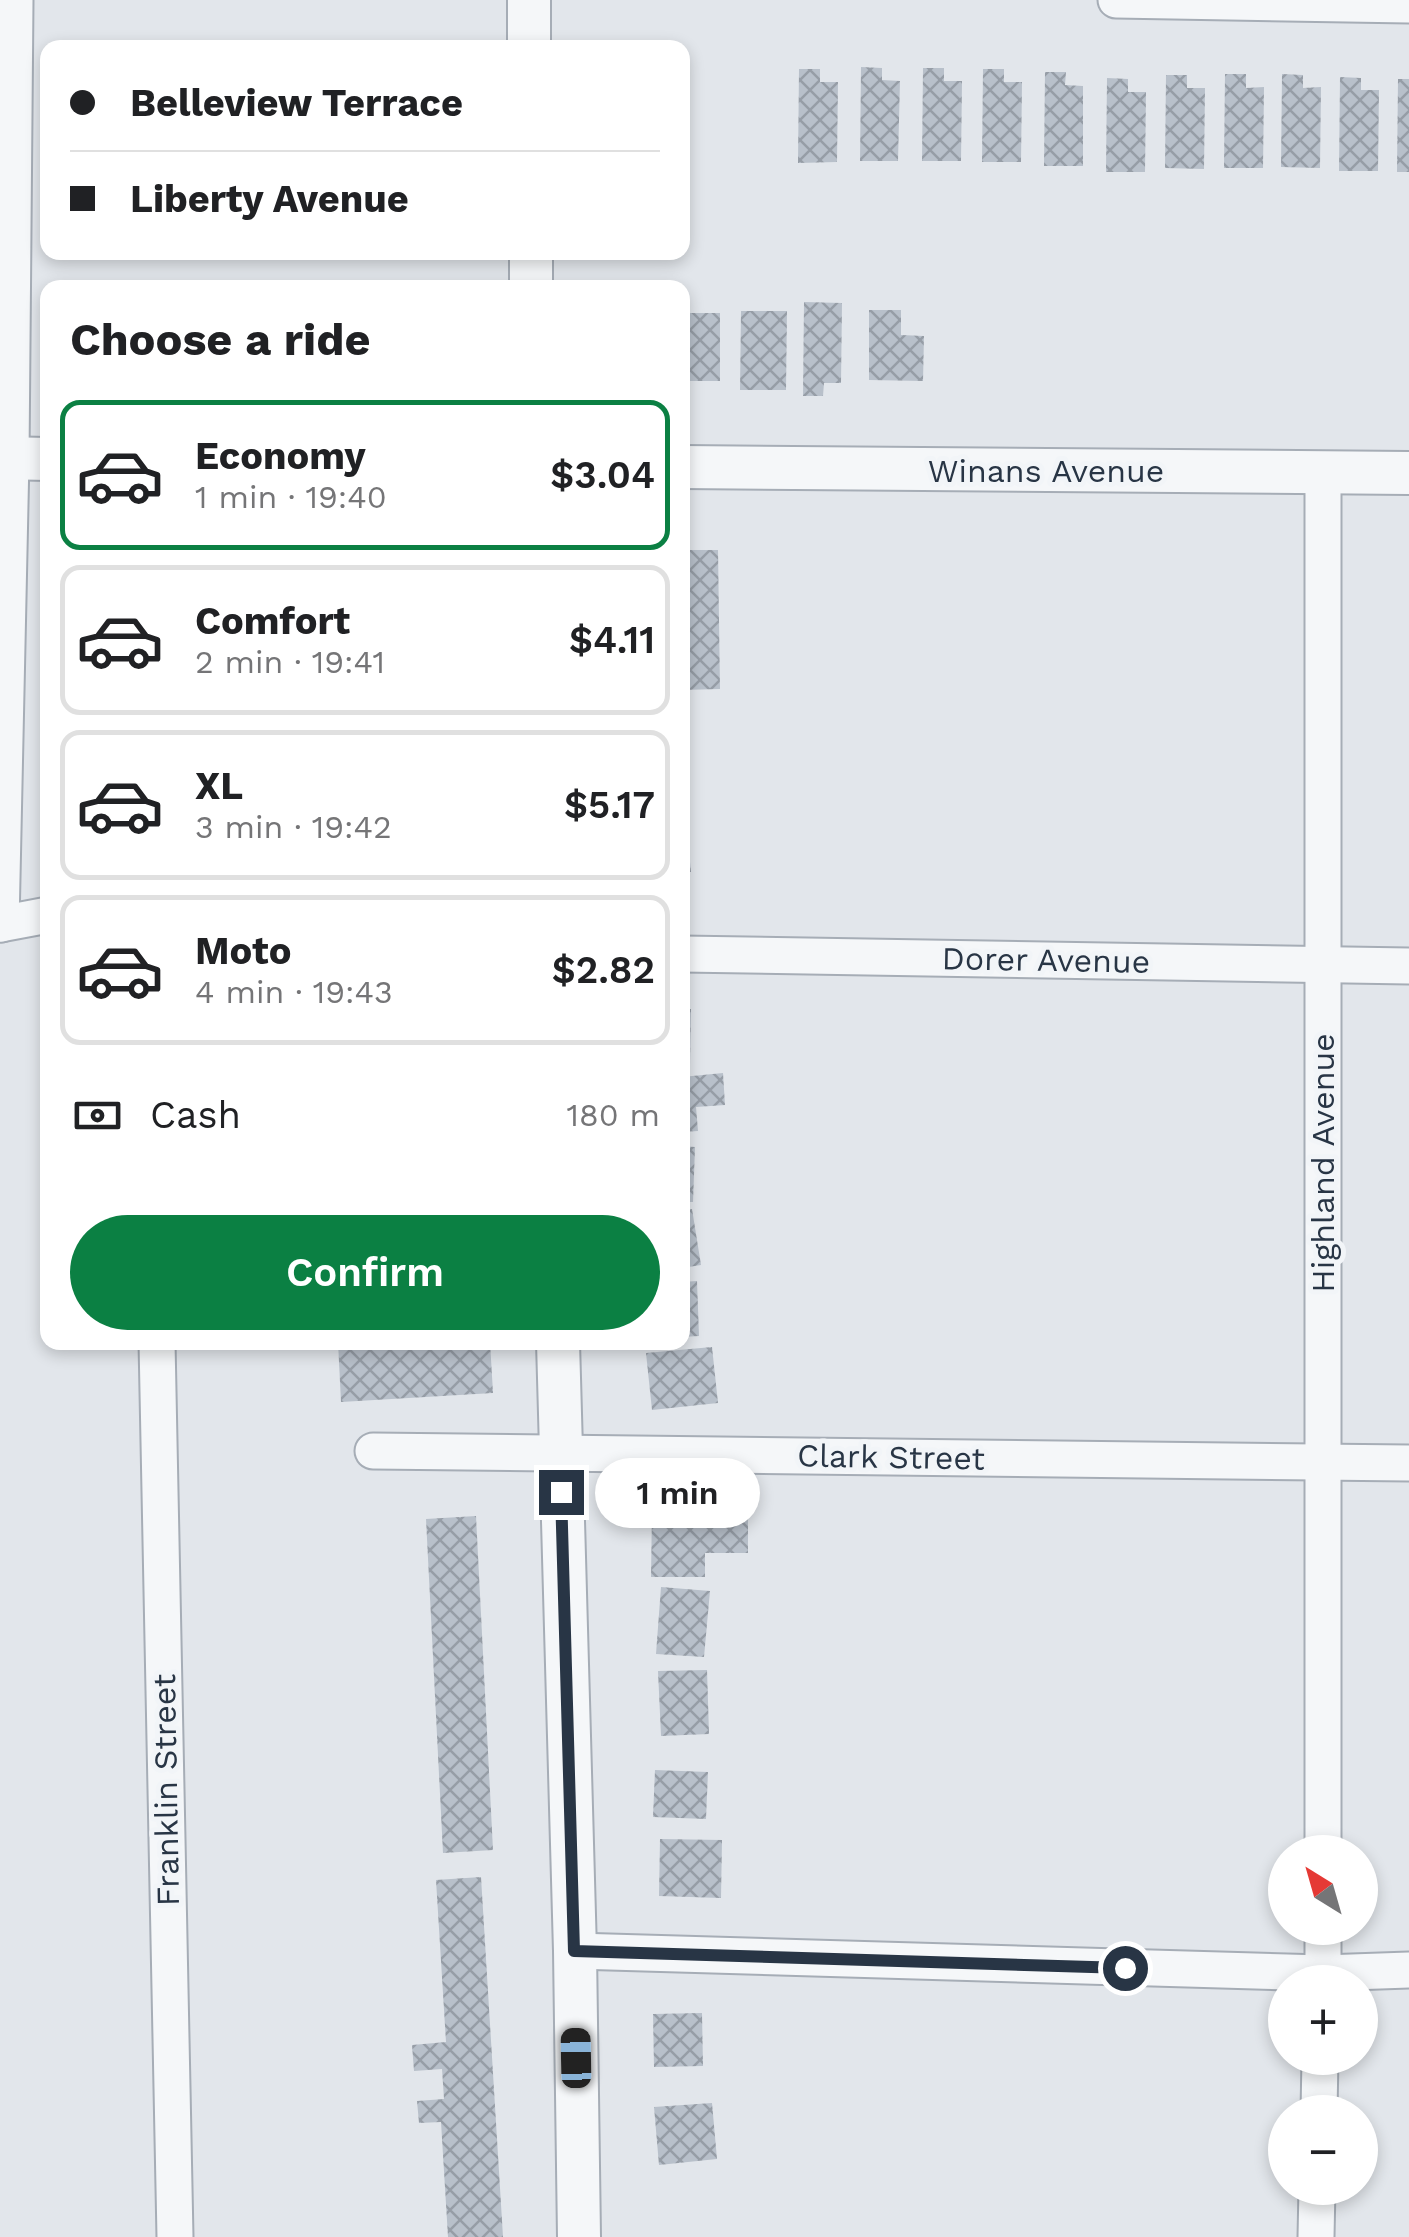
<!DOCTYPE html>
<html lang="en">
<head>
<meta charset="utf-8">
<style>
	body { margin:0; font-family:"Work Sans",sans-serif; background:#f6f6f6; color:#202124; height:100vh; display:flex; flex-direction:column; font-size:38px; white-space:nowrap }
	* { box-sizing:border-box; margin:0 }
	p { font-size:32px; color:#757577 }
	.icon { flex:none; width:55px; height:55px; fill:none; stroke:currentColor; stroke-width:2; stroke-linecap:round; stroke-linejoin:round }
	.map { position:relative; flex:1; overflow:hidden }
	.sheet { position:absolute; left:40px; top:280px; width:650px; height:1070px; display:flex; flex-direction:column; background:#fff; border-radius:20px; box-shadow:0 5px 15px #0003 }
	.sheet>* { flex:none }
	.guide { position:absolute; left:40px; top:40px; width:650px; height:220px; border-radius:20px; box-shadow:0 5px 15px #0003; display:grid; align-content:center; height:220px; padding:0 30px; background:#fff }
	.needle { width:65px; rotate:323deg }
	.buttons { position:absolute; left:1268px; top:1835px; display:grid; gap:20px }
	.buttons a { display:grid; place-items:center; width:110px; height:110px; border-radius:50%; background:#fff; box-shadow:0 5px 15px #0003; font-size:50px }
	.end { position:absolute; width:45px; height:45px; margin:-22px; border:12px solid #283545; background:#fff; box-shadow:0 0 0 5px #fff }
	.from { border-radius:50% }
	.bubble { position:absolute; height:70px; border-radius:35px; background:#fff; box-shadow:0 5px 15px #0003; font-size:32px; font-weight:600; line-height:70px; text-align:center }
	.car { position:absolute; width:30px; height:60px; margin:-30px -15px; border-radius:12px; box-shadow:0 0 8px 2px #0007; background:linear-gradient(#222 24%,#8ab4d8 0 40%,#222 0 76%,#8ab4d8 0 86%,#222 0) }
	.guide b { display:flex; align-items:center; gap:35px; height:95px; font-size:38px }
	.guide b+b { border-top:2px solid #e0e0e0 }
	.guide i { width:25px; height:25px; background:#202124 }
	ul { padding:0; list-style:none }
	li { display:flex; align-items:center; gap:30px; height:150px; margin:0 20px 15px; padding:0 10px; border:5px solid #e0e0e0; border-radius:20px }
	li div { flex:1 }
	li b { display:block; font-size:38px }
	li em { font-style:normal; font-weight:600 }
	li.active { border-color:#0b8043 }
	li>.icon { width:90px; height:90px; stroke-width:1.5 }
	h2 { padding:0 30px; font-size:45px; line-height:120px }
	.pay { display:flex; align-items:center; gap:25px; height:110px; padding:0 30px; font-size:38px }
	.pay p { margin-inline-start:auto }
	.primary-button { display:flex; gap:20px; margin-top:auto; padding:20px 30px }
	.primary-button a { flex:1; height:115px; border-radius:60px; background:#0b8043; color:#fff; font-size:40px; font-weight:600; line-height:115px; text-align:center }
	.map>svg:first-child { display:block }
	.building { fill:url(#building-cross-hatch) }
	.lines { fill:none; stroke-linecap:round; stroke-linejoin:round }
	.minor-casing { stroke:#a6adb6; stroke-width:39 }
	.tertiary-casing { stroke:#a6adb6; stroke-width:46 }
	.minor { stroke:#f5f7f9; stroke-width:35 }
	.tertiary { stroke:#f5f7f9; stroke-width:42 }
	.route { stroke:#283545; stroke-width:12 }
	.labels { text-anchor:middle; stroke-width:10; stroke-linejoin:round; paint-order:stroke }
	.street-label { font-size:32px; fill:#283545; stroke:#f2f5f8 }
</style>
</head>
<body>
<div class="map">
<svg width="1409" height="2237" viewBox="0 0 1409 2237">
	<defs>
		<pattern id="building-cross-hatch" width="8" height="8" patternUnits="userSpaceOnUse" patternTransform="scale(2.5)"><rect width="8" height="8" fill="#b8c0ca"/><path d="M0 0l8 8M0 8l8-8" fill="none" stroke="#969da6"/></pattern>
	</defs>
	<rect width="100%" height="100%" fill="#e2e6eb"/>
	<g class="building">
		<path d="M861,67L882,68V80L900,81L898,161H860Z"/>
		<path d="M923,68H944V81H962L961,161H922Z"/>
		<path d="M799,69H820V82H838L837,162L798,163Z"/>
		<path d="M983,69H1004V82H1022L1021,162H982Z"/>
		<path d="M1045,72H1066L1065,85L1083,86V166H1044Z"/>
		<path d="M1225,74H1246V88L1264,87L1263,168H1224Z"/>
		<path d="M1282,74L1303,75V88L1321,87L1320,168L1281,167Z"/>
		<path d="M1166,75H1187V88H1205L1204,169L1165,168Z"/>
		<path d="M1340,77L1361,78V90H1379L1378,171H1339Z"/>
		<path d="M1107,78L1128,79V92H1146L1145,172H1106Z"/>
		<path d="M1398,79H1409V172H1397Z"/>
		<path d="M804,302L842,303L841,383H824L823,396H803Z"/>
		<path d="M869,310H901V335L924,336L923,381L869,380Z"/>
		<path d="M741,311H787L786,390H740Z"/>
		<rect x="682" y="313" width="38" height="68"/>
		<path d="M682,550H718L720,689L682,690Z"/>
		<path d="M682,812H685L691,872L682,873Z"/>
		<path d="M682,1009H691L690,1065H682Z"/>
		<path d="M723,1073L725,1105L696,1107L698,1131L682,1132V1077Z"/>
		<path d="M682,1146L695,1147L693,1202H682Z"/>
		<path d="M692,1209L701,1265L682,1268V1211Z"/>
		<path d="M697,1281L699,1336L682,1337V1282Z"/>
		<path d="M338,1342H490L493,1393L341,1402Z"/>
		<path d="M712,1347L718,1403L652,1410L646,1353Z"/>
		<path d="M652,1509L748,1510V1553H705V1577H651Z"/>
		<path d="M476,1516L493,1850L443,1853L426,1519Z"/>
		<path d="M661,1587L710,1591L704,1657L656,1654Z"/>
		<path d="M707,1670L709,1734L661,1736L658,1671Z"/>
		<path d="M655,1770L708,1772L706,1819L653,1817Z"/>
		<path d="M660,1839L722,1840L721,1898L659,1896Z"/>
		<path d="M481,1877L503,2237H448L441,2122L419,2123L417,2101L444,2099L442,2069L414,2071L412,2045L446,2042L436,1880Z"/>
		<path d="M702,2013L703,2066L654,2067L653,2014Z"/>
		<path d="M712,2103L717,2159L659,2165L654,2107Z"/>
	</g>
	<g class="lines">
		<g class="minor-casing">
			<g id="minor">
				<path d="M1116,0L1409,5"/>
				<path d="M1323,473V1852"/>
				<path d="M0,924L48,915"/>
				<path d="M1,924L11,458L15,0"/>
				<path d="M682,954L1409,966"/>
				<path d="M157,1342L175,2237"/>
				<path d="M373,1451L1409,1463"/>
				<path d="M575,1951L1323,1973L1409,1970"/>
				<path d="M1323,1982V1928"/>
				<path d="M1319,2112L1320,2058"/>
				<path d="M1316,2237L1317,2188"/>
			</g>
		</g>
		<g class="tertiary-casing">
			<g id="tertiary">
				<path d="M529,0V48"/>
				<path d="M531,252V288"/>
				<path d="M0,458L48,459"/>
				<path d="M682,467L1409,473"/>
				<path d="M558,1342L575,1951L579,2237"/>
			</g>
		</g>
		<use href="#minor" class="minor"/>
		<use href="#tertiary" class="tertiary"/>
	</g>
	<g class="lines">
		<path class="route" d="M561,1492L574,1951L1125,1968"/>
	</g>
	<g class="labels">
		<g class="street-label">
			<text x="1046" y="482">Winans Avenue</text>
			<text transform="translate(1046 960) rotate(1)" y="11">Dorer Avenue</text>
			<text transform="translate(1323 1163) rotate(-90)" y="11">Highland Avenue</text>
			<text transform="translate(891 1457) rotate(1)" y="11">Clark Street</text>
			<text transform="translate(166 1790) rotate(-91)" y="11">Franklin Street</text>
		</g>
	</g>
</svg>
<div class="buttons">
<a><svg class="needle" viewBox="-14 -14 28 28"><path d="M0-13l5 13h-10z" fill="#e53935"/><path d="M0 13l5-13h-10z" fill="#757577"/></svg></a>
<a>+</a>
<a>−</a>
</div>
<i class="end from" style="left:1125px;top:1968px"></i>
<i class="end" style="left:561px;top:1492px"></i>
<div class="bubble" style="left:595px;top:1458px;width:165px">1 min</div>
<i class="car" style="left:576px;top:2058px;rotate:359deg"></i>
<div class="guide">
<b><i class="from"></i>Belleview Terrace</b>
<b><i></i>Liberty Avenue</b>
</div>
<section class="sheet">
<h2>Choose a ride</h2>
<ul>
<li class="active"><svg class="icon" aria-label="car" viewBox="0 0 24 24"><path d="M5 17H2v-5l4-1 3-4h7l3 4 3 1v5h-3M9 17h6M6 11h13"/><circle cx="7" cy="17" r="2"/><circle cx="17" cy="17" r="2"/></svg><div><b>Economy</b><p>1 min · 19:40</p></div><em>$3.04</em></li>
<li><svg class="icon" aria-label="car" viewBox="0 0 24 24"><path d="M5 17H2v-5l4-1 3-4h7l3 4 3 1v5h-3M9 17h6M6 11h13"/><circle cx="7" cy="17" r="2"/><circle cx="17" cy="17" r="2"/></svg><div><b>Comfort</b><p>2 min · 19:41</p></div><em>$4.11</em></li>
<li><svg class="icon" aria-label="car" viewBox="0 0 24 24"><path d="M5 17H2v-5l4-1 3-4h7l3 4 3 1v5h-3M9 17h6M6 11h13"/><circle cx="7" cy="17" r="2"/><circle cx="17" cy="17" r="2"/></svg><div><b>XL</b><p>3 min · 19:42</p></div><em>$5.17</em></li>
<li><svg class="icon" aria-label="car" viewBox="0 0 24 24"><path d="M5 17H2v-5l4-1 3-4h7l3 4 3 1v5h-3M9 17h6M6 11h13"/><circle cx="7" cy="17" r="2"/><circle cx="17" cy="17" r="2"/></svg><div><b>Moto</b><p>4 min · 19:43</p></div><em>$2.82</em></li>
</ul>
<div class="pay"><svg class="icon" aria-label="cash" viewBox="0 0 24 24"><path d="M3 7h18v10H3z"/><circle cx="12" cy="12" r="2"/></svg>Cash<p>180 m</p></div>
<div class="primary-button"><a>Confirm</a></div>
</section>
</div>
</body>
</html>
